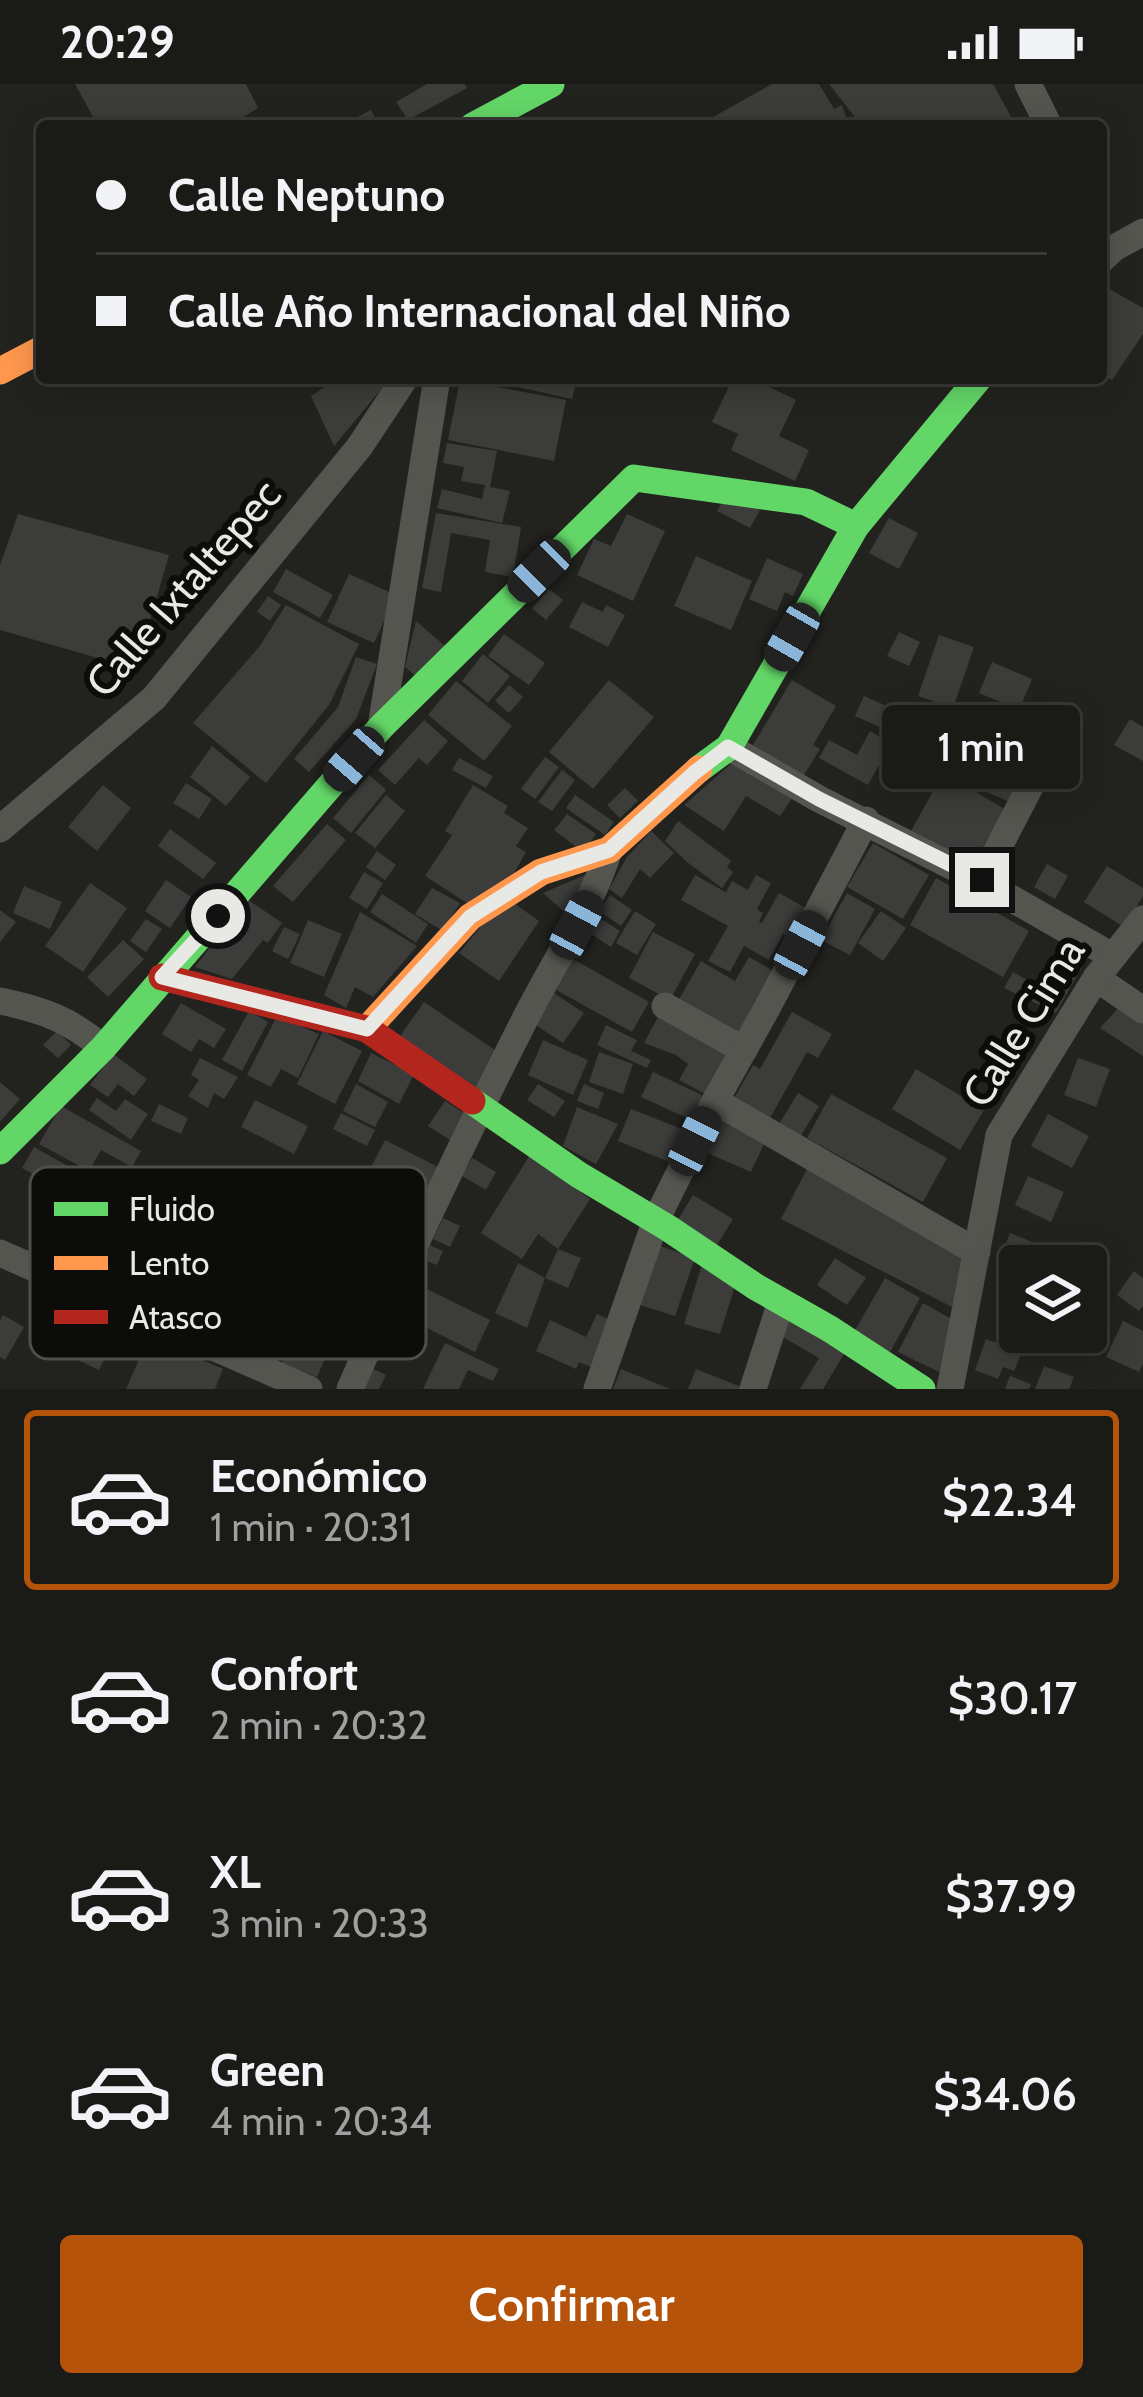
<!DOCTYPE html>
<html lang="es">
<head>
<meta charset="utf-8">
<style>
	body { margin:0; font-family:Cabin,sans-serif; background:#272724; color:#f1f3f6; height:100vh; display:flex; flex-direction:column; font-size:45px; white-space:nowrap }
	* { box-sizing:border-box; margin:0 }
	p { font-size:39px; color:#9fa1a1 }
	.icon { flex:none; width:66px; height:66px; fill:none; stroke:currentColor; stroke-width:2; stroke-linecap:round; stroke-linejoin:round }
	.map { position:relative; height:1305px; overflow:hidden }
	.sheet { display:flex; flex-direction:column; background:#1a1a17; flex:1 }
	.sheet>* { flex:none }
	.guide { position:absolute; left:36px; top:36px; width:1071px; height:264px; border-radius:12px; box-shadow:0 6px 30px #0003,0 0 0 3px #383836; display:grid; align-content:center; height:264px; padding:0 60px; background:#1a1a17 }
	.fabs { position:absolute; left:999px; top:1161px; display:grid; gap:24px }
	.fabs a { display:grid; place-items:center; width:108px; height:108px; border-radius:12px; background:#1a1a17; box-shadow:0 6px 30px #0003,0 0 0 3px #383836; font-size:60px }
	.end { position:absolute; width:54px; height:54px; margin:-27px; border:15px solid #e8e8e5; background:#111; box-shadow:0 0 0 6px #111 }
	.from { border-radius:50% }
	.bubble { position:absolute; height:84px; border-radius:12px; background:#1a1a17; box-shadow:0 6px 30px #0003,0 0 0 3px #383836; font-size:39px; font-weight:600; line-height:84px; text-align:center }
	.car { position:absolute; width:36px; height:72px; margin:-36px -18px; border-radius:15px; box-shadow:0 0 9px 3px #0007; background:linear-gradient(#222 24%,#8ab4d8 0 40%,#222 0 76%,#8ab4d8 0 86%,#222 0) }
	.guide b { display:flex; align-items:center; gap:42px; height:114px; font-size:45px }
	.guide b+b { border-top:3px solid #383836 }
	.guide i { width:30px; height:30px; background:#f1f3f6 }
	ul { padding:21px 0 0; list-style:none }
	li { display:flex; align-items:center; gap:36px; height:180px; margin:0 24px 18px; padding:0 36px; border:6px solid transparent; border-radius:12px }
	li div { flex:1 }
	li b { display:block; font-size:45px }
	li em { font-style:normal; font-weight:600 }
	li.selected { border-color:#b45309 }
	li>.icon { width:108px; height:108px; stroke-width:1.5 }
	.primary-button { display:flex; gap:24px; margin-top:auto; padding:24px 60px }
	.primary-button a { flex:1; height:138px; border-radius:12px; background:#b45309; color:#fff; font-size:48px; font-weight:600; line-height:138px; text-align:center }
	.status { display:flex; justify-content:space-between; align-items:center; height:84px; padding:0 60px; background:#1a1a17; direction:ltr }
	.status svg { height:33px; fill:currentColor }
	.map>svg:first-child { display:block }
	.building { fill:#3c3c3a }
	.lines { fill:none; stroke-linecap:round; stroke-linejoin:round }
	.street { stroke:#555550; stroke-width:27 }
	.fast { stroke:#63d668; stroke-width:27 }
	.slow { stroke:#ff974d; stroke-width:27 }
	.jam { stroke:#b3261e; stroke-width:27 }
	.route { stroke:#e8e8e5; stroke-width:15 }
	.labels { text-anchor:middle; stroke-width:12; stroke-linejoin:round; paint-order:stroke }
	.street-label { font-size:42px; fill:#e8e8e5; stroke:#0c0c0a }
	.key { fill:#0c0c0a; stroke:#4e4e4c; stroke-width:3 }
	.key-label { font-size:33px; fill:#e8e8e5 }
</style>
</head>
<body>
<div class="status"><b>20:29</b><svg viewBox="0 0 49 12"><path d="M0 12V9h3v3zM5 12V6h3v6zM10 12V3h3v9zM15 12V0h3v12zM26 1h20v11H26zM47 4h2v5h-2z"/></svg></div>
<div class="map">
<svg width="1143" height="1305" viewBox="0 0 1143 1305">
	<rect width="100%" height="100%" fill="#22221f"/>
	<g class="building">
		<path d="M75,0H246L258,24L228,42H98Z"/>
		<path d="M427,0H465L467,4L408,36L396,18Z"/>
		<path d="M772,0H819L834,25L842,21L849,42H697Z"/>
		<path d="M829,0H993L1016,42H862Z"/>
		<path d="M371,26L379,42H340Z"/>
		<path d="M1104,202L1143,224V250L1112,296L1101,289V205Z"/>
		<path d="M339,294H378L383,303L334,362L311,312Z"/>
		<path d="M496,294H577L572,315L495,298Z"/>
		<path d="M733,294H751L796,316L779,352L809,366L795,397L731,366L738,350L712,338Z"/>
		<path d="M460,296L566,316L554,377L448,356Z"/>
		<path d="M447,359L497,367L490,403L510,407L502,439L437,424L442,405L482,415L485,401L461,397L464,383L443,379Z"/>
		<path d="M727,409L760,426L750,444L717,427Z"/>
		<path d="M436,429L521,443L513,493L485,488L490,456L451,449L441,508L422,504Z"/>
		<path d="M18,430L169,471L136,585L0,546V481Z"/>
		<path d="M627,430L665,447L633,517L577,491L594,455L611,462Z"/>
		<path d="M889,434L918,449L899,485L869,469Z"/>
		<path d="M696,472L752,497L731,546L674,522Z"/>
		<path d="M767,474L803,490L793,512L785,508L777,527L749,515Z"/>
		<path d="M286,485L333,511L320,534L273,508Z"/>
		<path d="M349,490L396,511L374,559L327,538Z"/>
		<path d="M549,505L563,516L546,536L532,524Z"/>
		<path d="M268,512L281,521L270,537L257,528Z"/>
		<path d="M582,518L603,528L606,521L625,531L608,563L569,543Z"/>
		<path d="M286,521L359,560L329,621L266,699L193,639L259,563Z"/>
		<path d="M416,537L445,562L418,594L405,583Z"/>
		<path d="M899,548L920,558L909,582L887,572Z"/>
		<path d="M504,550L545,579L529,601L488,572Z"/>
		<path d="M939,551L974,563L953,624L918,612Z"/>
		<path d="M483,570L510,592L488,619L462,597Z"/>
		<path d="M356,573L377,580L356,635L309,688L294,675L338,623Z"/>
		<path d="M992,578L1032,595L1019,626L979,609Z"/>
		<path d="M609,596L654,633L593,705L549,668Z"/>
		<path d="M792,596L836,622L813,661L820,665L801,696L750,666Z"/>
		<path d="M456,597L512,642L484,677L428,631Z"/>
		<path d="M509,601L523,613L509,629L495,617Z"/>
		<path d="M864,612L900,628L891,648L855,632Z"/>
		<path d="M1130,635L1143,643V677L1114,661Z"/>
		<path d="M424,636L448,657L427,681L419,674L395,701L378,686Z"/>
		<path d="M870,647L891,659L868,701L819,674L829,656L857,671Z"/>
		<path d="M982,656L1006,667L1002,676L1031,688L1016,721L963,697Z"/>
		<path d="M212,662L250,693L226,722L190,693Z"/>
		<path d="M545,673L559,683L535,715L521,705Z"/>
		<path d="M459,674L493,692L486,704L452,686Z"/>
		<path d="M734,677L793,713L780,732L746,712L724,747L684,721Z"/>
		<path d="M562,686L575,696L552,727L538,718Z"/>
		<path d="M943,689L1005,725L971,783L910,749Z"/>
		<path d="M369,691L386,706L351,749L333,734Z"/>
		<path d="M186,699L212,715L199,735L173,719Z"/>
		<path d="M103,701L131,724L97,767L68,743Z"/>
		<path d="M473,701L508,722L504,729L528,744L516,762L526,768L514,789L470,821L425,792L452,751L445,747Z"/>
		<path d="M625,704L638,717L620,734L607,721Z"/>
		<path d="M386,711L405,727L375,764L355,749Z"/>
		<path d="M575,711L614,738L605,751L566,724Z"/>
		<path d="M567,730L596,750L583,768L554,746Z"/>
		<path d="M678,737L731,777L727,783L733,788L722,804L687,778L665,757Z"/>
		<path d="M327,740L346,756L293,818L273,802Z"/>
		<path d="M170,745L216,779L203,795L158,762Z"/>
		<path d="M651,747L674,769L650,794L640,785L622,814L609,805L627,773Z"/>
		<path d="M873,759L929,791L903,835L847,803Z"/>
		<path d="M377,767L396,781L385,796L366,783Z"/>
		<path d="M1047,780L1068,792L1055,815L1034,803Z"/>
		<path d="M1107,782L1143,804V812L1124,843L1084,818Z"/>
		<path d="M364,788L383,799L367,825L349,814Z"/>
		<path d="M585,791L594,802L569,832L543,809Z"/>
		<path d="M695,791L729,810L726,808L732,797L748,806L756,791L771,799L757,825L763,829L759,837L762,839L779,809L811,827L795,856L783,850L769,876L744,862L730,888L708,877L728,842L681,816Z"/>
		<path d="M936,794L1029,847L1003,893L910,841Z"/>
		<path d="M166,796L191,813L170,844L145,827Z"/>
		<path d="M90,799L127,824L83,888L45,862Z"/>
		<path d="M24,802L62,818L50,845L13,829Z"/>
		<path d="M432,804L460,819L443,847L415,830Z"/>
		<path d="M847,809L875,825L850,871L821,856Z"/>
		<path d="M382,810L428,840L416,859L370,828Z"/>
		<path d="M610,811L632,826L621,842L599,827Z"/>
		<path d="M505,813L539,837L499,897L459,869Z"/>
		<path d="M247,815L282,839L268,859L263,856L232,895L195,883Z"/>
		<path d="M0,826L16,838L0,858Z"/>
		<path d="M635,827L656,840L637,871L616,859Z"/>
		<path d="M881,827L906,844L883,877L858,859Z"/>
		<path d="M360,828L417,862L373,913L355,903L346,924L324,911Z"/>
		<path d="M598,833L620,847L611,863L588,848Z"/>
		<path d="M146,835L162,845L146,868L130,857Z"/>
		<path d="M308,836L342,850L324,893L290,879Z"/>
		<path d="M284,843L300,850L288,875L272,867Z"/>
		<path d="M653,848L695,870L670,916L629,894Z"/>
		<path d="M123,856L144,875L108,913L87,893Z"/>
		<path d="M1063,864L1085,877L1056,929L1004,904L1013,888L1040,903Z"/>
		<path d="M749,873L777,889L739,954L677,919L701,877L735,897Z"/>
		<path d="M573,875L649,918L632,948L556,906Z"/>
		<path d="M554,909L584,929L563,959L534,940Z"/>
		<path d="M424,918L501,970L475,1007L398,955Z"/>
		<path d="M181,919L226,945L214,964L199,955L191,968L162,950Z"/>
		<path d="M1121,921L1143,935V972L1100,944Z"/>
		<path d="M663,924L729,961L709,1012L679,996L688,980L676,971L644,959Z"/>
		<path d="M249,927L268,938L242,987L222,976Z"/>
		<path d="M792,928L832,950L818,974L807,968L769,1036L733,1016L753,981L760,985Z"/>
		<path d="M277,932L319,950L298,994L281,985L271,1003L247,991Z"/>
		<path d="M606,941L637,956L631,967L651,976L647,984L597,961Z"/>
		<path d="M57,947L71,961L58,974L43,961Z"/>
		<path d="M323,947L362,967L335,1020L297,1000Z"/>
		<path d="M543,956L588,976L573,1011L528,991Z"/>
		<path d="M599,968L633,980L623,1010L589,998Z"/>
		<path d="M371,969L414,990L399,1020L358,997Z"/>
		<path d="M113,970L147,995L134,1012L118,1000L108,1013L90,1001Z"/>
		<path d="M200,974L238,993L224,1015L214,1009L208,1024L188,1012L199,996L191,991Z"/>
		<path d="M1078,974L1110,985L1096,1023L1064,1011Z"/>
		<path d="M916,985L984,1026L960,1066L892,1025Z"/>
		<path d="M653,988L708,1014L696,1038L641,1013Z"/>
		<path d="M0,998L20,1015L0,1038Z"/>
		<path d="M356,1000L388,1018L375,1043L343,1027Z"/>
		<path d="M538,1000L565,1017L554,1033L527,1016Z"/>
		<path d="M584,1000L604,1009L598,1025L577,1017Z"/>
		<path d="M798,1009L819,1022L800,1053L779,1040Z"/>
		<path d="M831,1010L947,1074L923,1118L807,1054Z"/>
		<path d="M97,1014L116,1027L125,1015L148,1030L131,1056L89,1026Z"/>
		<path d="M255,1016L308,1042L294,1070L241,1043Z"/>
		<path d="M445,1017L467,1031L450,1056L428,1042Z"/>
		<path d="M159,1020L188,1034L181,1050L151,1037Z"/>
		<path d="M61,1022L141,1067L132,1083L101,1066L89,1087L39,1060Z"/>
		<path d="M577,1023L618,1040L596,1080L563,1062Z"/>
		<path d="M631,1025L692,1049L679,1082L618,1057Z"/>
		<path d="M724,1028L769,1049L751,1088L705,1068Z"/>
		<path d="M341,1029L375,1046L367,1062L333,1045Z"/>
		<path d="M1048,1030L1089,1052L1072,1084L1031,1062Z"/>
		<path d="M385,1056L438,1083L421,1116L368,1089Z"/>
		<path d="M34,1063L89,1094L77,1115L22,1084Z"/>
		<path d="M530,1071L590,1115L558,1165L581,1174L568,1204L545,1194L558,1165L538,1150L522,1175L481,1149Z"/>
		<path d="M472,1074L496,1088L486,1106L462,1092Z"/>
		<path d="M809,1081L967,1167L952,1223L781,1135Z"/>
		<path d="M1028,1092L1064,1108L1051,1138L1015,1121Z"/>
		<path d="M693,1111L733,1135L717,1161L677,1137Z"/>
		<path d="M443,1134L460,1142L450,1163L433,1155Z"/>
		<path d="M1010,1149L1057,1168L1051,1182H1020V1196L996,1186Z"/>
		<path d="M429,1161L443,1167L437,1181L422,1175Z"/>
		<path d="M660,1162L695,1174L675,1232L640,1221Z"/>
		<path d="M835,1174L866,1194L847,1221L817,1201Z"/>
		<path d="M518,1179L545,1194L527,1244L495,1229Z"/>
		<path d="M702,1180L735,1202L720,1250L684,1240Z"/>
		<path d="M1134,1187L1143,1194V1222L1139,1227L1117,1211Z"/>
		<path d="M885,1194L920,1214L890,1268L854,1248Z"/>
		<path d="M427,1205L490,1236L475,1268L411,1236Z"/>
		<path d="M923,1219L955,1237L939,1288L898,1268Z"/>
		<path d="M597,1230L617,1239L596,1285L579,1278L576,1285L536,1267L550,1236L586,1253Z"/>
		<path d="M784,1230L847,1265L823,1305H800L819,1274L776,1249Z"/>
		<path d="M3,1231L24,1243L5,1276L0,1273V1237Z"/>
		<path d="M80,1232L117,1249L99,1286L63,1269Z"/>
		<path d="M1123,1237L1143,1247V1280L1139,1288L1106,1273Z"/>
		<path d="M299,1242L333,1256L317,1293L282,1279Z"/>
		<path d="M149,1253L223,1285L215,1305H126Z"/>
		<path d="M986,1255L1022,1268L1014,1287L1003,1283L998,1295L975,1286Z"/>
		<path d="M445,1259L499,1285L493,1297L468,1286L459,1305H423Z"/>
		<path d="M1044,1282L1074,1293L1069,1305H1035Z"/>
		<path d="M371,1284L386,1291L379,1305H360Z"/>
		<path d="M621,1285L670,1305H613Z"/>
		<path d="M696,1285L746,1305H688Z"/>
		<path d="M1010,1292L1031,1300L1029,1305H1005Z"/>
	</g>
	<g class="lines">
		<g class="street">
			<path d="M1028,0L1049,42"/>
			<path d="M1101,176L1114,164L1143,148"/>
			<path d="M381,643L437,294"/>
			<path d="M729,663L819,715L981,797L1112,872"/>
			<path d="M0,745L154,614L360,362L405,294"/>
			<path d="M981,797L1045,674"/>
			<path d="M1096,894L1143,926"/>
			<path d="M0,917C43,926 69,935 103,964"/>
			<path d="M665,922L744,966"/>
			<path d="M715,1017L977,1168"/>
			<path d="M0,1169L309,1305"/>
			<path d="M350,1305C404,1181 462,1059 523,939C552,881 589,828 609,766"/>
			<path d="M597,1305L656,1136L715,1017L766,926L866,736"/>
			<path d="M753,1305L781,1218"/>
			<path d="M950,1305L999,1051L1096,894L1143,835"/>
		</g>
		<g class="fast">
			<path d="M473,42L551,0"/>
			<path d="M699,685L729,663L856,442L979,294"/>
			<path d="M472,1017L579,1091L668,1144L756,1203L830,1245L922,1305"/>
			<path d="M0,1067L103,964L381,643L634,394L806,418L856,442"/>
		</g>
		<g class="slow">
			<path d="M0,287L42,265"/>
			<path d="M367,945L470,833L541,788L609,766L699,685"/>
		</g>
		<path class="jam" d="M162,893L367,945L472,1017"/>
	</g>
	<g class="lines">
		<path class="route" d="M218,832L162,893L367,945L470,833L541,788L609,766L694,689L728,663L819,715L982,796"/>
	</g>
	<g class="labels">
		<g class="street-label">
			<text transform="translate(183 504) rotate(-49)" y="15">Calle Ixtaltepec</text>
			<text transform="translate(1023 938) rotate(-58)" y="15">Calle Cima</text>
		</g>
	</g>
	<rect x="30" y="1083" width="396" height="192" rx="18" class="key"/>
	<rect x="54" y="1118" width="54" height="14" fill="#63d668"/>
	<rect x="54" y="1172" width="54" height="14" fill="#ff974d"/>
	<rect x="54" y="1226" width="54" height="14" fill="#b3261e"/>
	<g class="key-label">
		<text x="129" y="1137">Fluido</text>
		<text x="129" y="1191">Lento</text>
		<text x="129" y="1245">Atasco</text>
	</g>
</svg>
<div class="fabs">
<a><svg class="icon" aria-label="layers" viewBox="0 0 24 24"><path d="M12 4l9 5-9 5-9-5zM3 14l9 5 9-5"/></svg></a>
</div>
<i class="end from" style="left:218px;top:832px"></i>
<i class="end" style="left:982px;top:796px"></i>
<div class="bubble" style="left:882px;top:621px;width:198px">1 min</div>
<i class="car" style="left:539px;top:487px;rotate:225deg"></i>
<i class="car" style="left:792px;top:553px;rotate:210deg"></i>
<i class="car" style="left:354px;top:675px;rotate:221deg"></i>
<i class="car" style="left:577px;top:841px;rotate:28deg"></i>
<i class="car" style="left:801px;top:861px;rotate:28deg"></i>
<i class="car" style="left:695px;top:1057px;rotate:26deg"></i>
<div class="guide">
<b><i class="from"></i>Calle Neptuno</b>
<b><i></i>Calle Año Internacional del Niño</b>
</div>
</div>
<section class="sheet">
<ul>
<li class="selected"><svg class="icon" aria-label="car" viewBox="0 0 24 24"><path d="M5 17H2v-5l4-1 3-4h7l3 4 3 1v5h-3M9 17h6M6 11h13"/><circle cx="7" cy="17" r="2"/><circle cx="17" cy="17" r="2"/></svg><div><b>Económico</b><p>1 min · 20:31</p></div><em>$22.34</em></li>
<li><svg class="icon" aria-label="car" viewBox="0 0 24 24"><path d="M5 17H2v-5l4-1 3-4h7l3 4 3 1v5h-3M9 17h6M6 11h13"/><circle cx="7" cy="17" r="2"/><circle cx="17" cy="17" r="2"/></svg><div><b>Confort</b><p>2 min · 20:32</p></div><em>$30.17</em></li>
<li><svg class="icon" aria-label="car" viewBox="0 0 24 24"><path d="M5 17H2v-5l4-1 3-4h7l3 4 3 1v5h-3M9 17h6M6 11h13"/><circle cx="7" cy="17" r="2"/><circle cx="17" cy="17" r="2"/></svg><div><b>XL</b><p>3 min · 20:33</p></div><em>$37.99</em></li>
<li><svg class="icon" aria-label="car" viewBox="0 0 24 24"><path d="M5 17H2v-5l4-1 3-4h7l3 4 3 1v5h-3M9 17h6M6 11h13"/><circle cx="7" cy="17" r="2"/><circle cx="17" cy="17" r="2"/></svg><div><b>Green</b><p>4 min · 20:34</p></div><em>$34.06</em></li>
</ul>
<div class="primary-button"><a>Confirmar</a></div>
</section>
</body>
</html>
